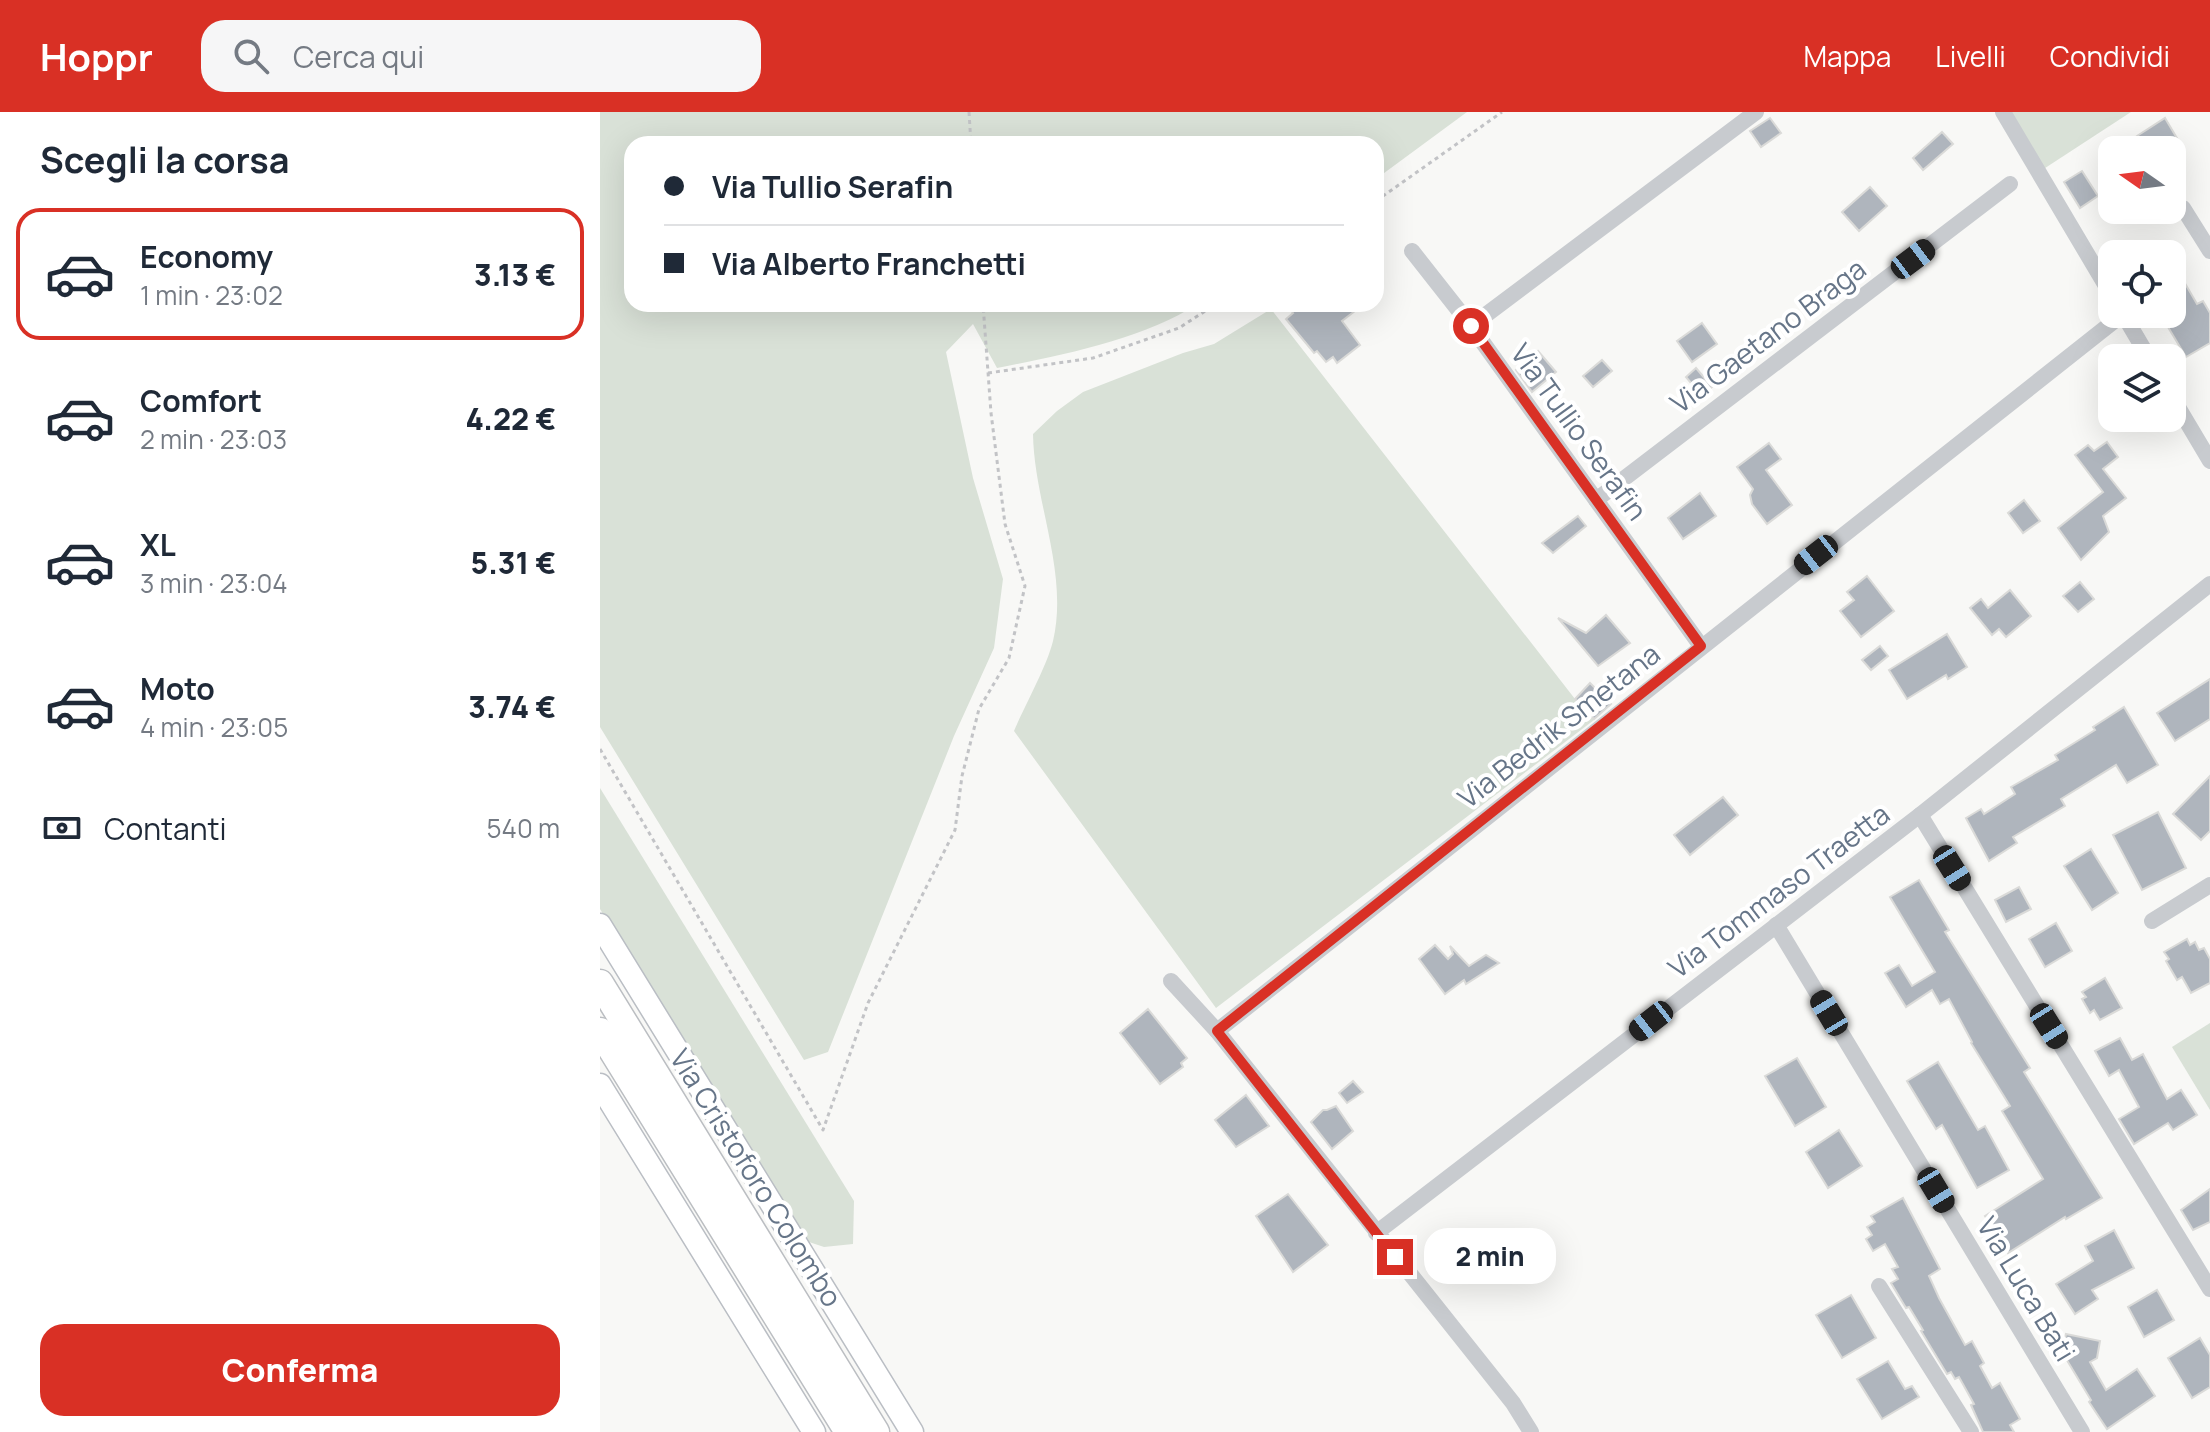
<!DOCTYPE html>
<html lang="it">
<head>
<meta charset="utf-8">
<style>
	body { margin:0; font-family:Manrope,sans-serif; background:#f6f6f7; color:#1f2937; height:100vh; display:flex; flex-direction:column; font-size:30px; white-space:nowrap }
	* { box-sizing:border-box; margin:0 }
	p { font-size:26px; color:#747a83 }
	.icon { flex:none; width:44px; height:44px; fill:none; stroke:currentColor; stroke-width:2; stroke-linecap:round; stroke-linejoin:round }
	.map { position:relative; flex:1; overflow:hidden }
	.side { display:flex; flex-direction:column; background:#fff; width:600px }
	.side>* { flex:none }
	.hud { position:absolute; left:24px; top:24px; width:760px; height:176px; border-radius:24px; box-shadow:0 8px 32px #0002; display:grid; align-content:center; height:176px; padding:0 40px; background:#fff }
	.needle { width:52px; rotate:284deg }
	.tools { position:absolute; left:1498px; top:24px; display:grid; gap:16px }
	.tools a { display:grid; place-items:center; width:88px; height:88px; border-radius:16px; background:#fff; box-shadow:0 8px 32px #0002; font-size:40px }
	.end { position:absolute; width:36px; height:36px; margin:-18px; border:10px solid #d93025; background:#fff; box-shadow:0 0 0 4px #fff }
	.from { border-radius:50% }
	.bubble { position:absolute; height:56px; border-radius:24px; background:#fff; box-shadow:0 8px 32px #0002; font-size:26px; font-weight:800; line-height:56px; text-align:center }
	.car { position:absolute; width:24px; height:48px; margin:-24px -12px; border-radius:10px; box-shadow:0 0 6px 2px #0007; background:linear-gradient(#222 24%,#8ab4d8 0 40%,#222 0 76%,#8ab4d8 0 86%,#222 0) }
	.hud b { display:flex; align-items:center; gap:28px; height:76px; font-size:30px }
	.hud b+b { border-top:2px solid #e0e1e3 }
	.hud i { width:20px; height:20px; background:#1f2937 }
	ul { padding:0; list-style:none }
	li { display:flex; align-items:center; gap:24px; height:132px; margin:0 16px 12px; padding:0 24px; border:4px solid transparent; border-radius:24px }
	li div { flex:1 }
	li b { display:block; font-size:30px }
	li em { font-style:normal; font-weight:800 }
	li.on { border-color:#d93025 }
	li>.icon { width:72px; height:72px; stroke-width:1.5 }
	h2 { padding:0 40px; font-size:36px; line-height:96px }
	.pay { display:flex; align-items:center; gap:20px; height:88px; padding:0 40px; font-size:30px }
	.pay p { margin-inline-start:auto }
	.button { display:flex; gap:16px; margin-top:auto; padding:16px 40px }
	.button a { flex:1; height:92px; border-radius:24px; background:#d93025; color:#fff; font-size:32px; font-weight:800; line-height:92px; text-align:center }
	header { display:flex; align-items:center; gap:48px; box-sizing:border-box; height:112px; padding:0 40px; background:#d93025; color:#fff }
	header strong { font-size:38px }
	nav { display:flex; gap:44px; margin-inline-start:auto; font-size:28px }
	.search { width:560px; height:72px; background:#f6f6f7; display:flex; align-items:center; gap:20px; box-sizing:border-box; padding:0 28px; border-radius:24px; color:#747a83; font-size:30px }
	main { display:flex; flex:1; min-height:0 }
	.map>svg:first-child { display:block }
	.green { fill:#d9e1d7 }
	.building { fill:#afb5bd; stroke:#dadad8; stroke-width:2 }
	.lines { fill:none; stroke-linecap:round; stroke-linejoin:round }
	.secondary-casing { stroke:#babec4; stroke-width:25 }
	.primary-casing { stroke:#bbbec2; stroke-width:29 }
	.path { stroke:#c2c3c6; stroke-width:3; stroke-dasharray:4 4; stroke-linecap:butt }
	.street { stroke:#c8cbcf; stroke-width:16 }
	.secondary { stroke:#fff; stroke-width:22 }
	.primary { stroke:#fff; stroke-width:26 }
	.route { stroke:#d93025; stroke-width:10 }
	.labels { text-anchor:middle; stroke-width:8; stroke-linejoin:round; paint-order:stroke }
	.street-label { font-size:28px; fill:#667588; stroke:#fff }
</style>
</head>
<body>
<header>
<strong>Hoppr</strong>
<div class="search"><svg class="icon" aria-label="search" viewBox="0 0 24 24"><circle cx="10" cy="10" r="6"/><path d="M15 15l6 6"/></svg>Cerca qui</div>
<nav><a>Mappa</a><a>Livelli</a><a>Condividi</a></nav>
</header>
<main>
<section class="side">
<h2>Scegli la corsa</h2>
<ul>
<li class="on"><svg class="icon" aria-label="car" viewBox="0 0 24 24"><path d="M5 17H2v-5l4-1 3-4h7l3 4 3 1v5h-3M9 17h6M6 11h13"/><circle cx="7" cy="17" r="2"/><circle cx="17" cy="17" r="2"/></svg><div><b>Economy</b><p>1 min · 23:02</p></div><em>3.13 €</em></li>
<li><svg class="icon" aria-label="car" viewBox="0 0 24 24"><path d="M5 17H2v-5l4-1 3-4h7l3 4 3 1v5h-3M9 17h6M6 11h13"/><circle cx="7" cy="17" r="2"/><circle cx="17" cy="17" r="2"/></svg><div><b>Comfort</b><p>2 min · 23:03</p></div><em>4.22 €</em></li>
<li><svg class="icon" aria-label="car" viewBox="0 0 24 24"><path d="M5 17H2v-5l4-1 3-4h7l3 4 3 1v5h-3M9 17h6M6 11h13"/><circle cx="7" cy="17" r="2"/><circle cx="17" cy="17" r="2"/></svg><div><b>XL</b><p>3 min · 23:04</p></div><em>5.31 €</em></li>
<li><svg class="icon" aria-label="car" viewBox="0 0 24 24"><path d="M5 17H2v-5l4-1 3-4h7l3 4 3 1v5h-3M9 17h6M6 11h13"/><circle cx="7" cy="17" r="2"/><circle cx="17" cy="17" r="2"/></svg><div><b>Moto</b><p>4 min · 23:05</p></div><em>3.74 €</em></li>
</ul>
<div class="pay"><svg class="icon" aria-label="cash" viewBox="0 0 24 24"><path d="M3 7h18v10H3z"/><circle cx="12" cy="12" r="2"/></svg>Contanti<p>540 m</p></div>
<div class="button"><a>Conferma</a></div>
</section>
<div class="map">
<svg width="1610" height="1320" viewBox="0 0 1610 1320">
	<rect width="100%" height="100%" fill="#f8f8f6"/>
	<g class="green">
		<path d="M0,0H867L776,67V32H32V192H597C545,227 458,244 397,256L373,212L346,240L373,366L403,467L394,536L354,624L228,940L204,948L0,615Z"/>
		<path d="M1403,0H1531L1439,60Z"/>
		<path d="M671,197L975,587L994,608L616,896L414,619C425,593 447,554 453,529C469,461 434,390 433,322L457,299L483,280L583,241L614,232Z"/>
		<path d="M0,676L254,1089L253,1132L224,1135L203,1128L0,797Z"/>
		<path d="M1610,911V998L1572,935Z"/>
	</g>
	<g class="building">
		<path d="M1170,6L1181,21L1161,35L1150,19Z"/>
		<path d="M1565,6L1581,33L1573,38H1545L1537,24Z"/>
		<path d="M1342,20L1353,32L1323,58L1313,46Z"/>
		<path d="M1482,59L1498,84L1480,96L1464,70Z"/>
		<path d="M1270,75L1287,94L1259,119L1242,100Z"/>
		<path d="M1572,149L1597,192L1603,189L1610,201V231L1586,245L1565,210L1572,206Z"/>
		<path d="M686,192H764L742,209L760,233L737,251L733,245L726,250L717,239L714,241L686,207L693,201Z"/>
		<path d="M1102,211L1117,232L1092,250L1077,229Z"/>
		<path d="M938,239L956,260L932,280L916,258Z"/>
		<path d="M1002,248L1012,259L993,275L983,264Z"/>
		<path d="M1096,256L1112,275L1102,284L1086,265Z"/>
		<path d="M1507,330L1518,345L1503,357L1526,386L1503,404L1509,420L1481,448L1458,416L1503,380L1475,343L1488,333L1494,339Z"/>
		<path d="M1169,331L1181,347L1166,358L1192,393L1167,412L1152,392L1150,383L1153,377L1137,355Z"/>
		<path d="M1100,381L1116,404L1083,427L1068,406Z"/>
		<path d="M1424,388L1440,409L1423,421L1408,401Z"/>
		<path d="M978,404L986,414L953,441L942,431Z"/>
		<path d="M1267,464L1294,499L1261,525L1240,499L1254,488L1247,480Z"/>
		<path d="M1480,470L1494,487L1478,500L1463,484Z"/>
		<path d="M1410,478L1431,504L1406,525L1399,517L1392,523L1370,496L1381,487L1388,496Z"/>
		<path d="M1006,503L1030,531L998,554L958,506L986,521Z"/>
		<path d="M1347,522L1367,555L1348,567L1346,563L1307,587L1289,558Z"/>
		<path d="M1280,534L1288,544L1271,558L1262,548Z"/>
		<path d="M1610,567V607L1575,629L1557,601Z"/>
		<path d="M990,571L1011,592L994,607L975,587Z"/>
		<path d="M1524,595L1558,653L1527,671L1516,653L1461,687L1465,694L1413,725L1417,731L1389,749L1366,706L1381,697L1384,702L1415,682L1411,675L1458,648L1455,643L1495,618L1493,615Z"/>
		<path d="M1610,664V719L1601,728L1573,702Z"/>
		<path d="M1123,685L1138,703L1090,743L1074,723Z"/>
		<path d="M1558,700L1586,756L1542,778L1513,723Z"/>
		<path d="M1491,737L1518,781L1492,798L1464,754Z"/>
		<path d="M1319,768L1349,818L1345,820L1430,956L1424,960L1502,1086L1466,1107L1465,1105L1408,1141L1385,1104L1443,1067L1402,999L1410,994L1371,931L1372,930L1349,887L1340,892L1332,878L1306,895L1285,861L1299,853L1312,874L1335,860L1290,785Z"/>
		<path d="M1419,775L1431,797L1406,810L1395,788Z"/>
		<path d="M1456,811L1472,839L1445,855L1429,827Z"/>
		<path d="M1587,827L1590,833L1595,830L1599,838L1604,836L1610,847V871L1591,881L1582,865L1577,868L1566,849L1569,847L1564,840Z"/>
		<path d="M835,833L848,847L853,842L850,834L869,854L886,843L899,851L866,872L864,868L845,882L819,847Z"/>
		<path d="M1505,866L1522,896L1500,908L1494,898L1490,901L1482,887L1486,885L1482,880Z"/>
		<path d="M548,897L587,946L581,951L583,955L560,972L520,921Z"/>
		<path d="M1520,926L1532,948L1543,942L1567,987L1581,978L1597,1003L1573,1018L1568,1011L1534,1032L1519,1007L1539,995L1519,958L1509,964L1495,939Z"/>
		<path d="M1197,946L1226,995L1195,1014L1165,964Z"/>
		<path d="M1338,950L1378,1018L1385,1014L1409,1058L1377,1076L1342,1013L1336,1017L1307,969Z"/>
		<path d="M753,969L763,980L747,991L739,981Z"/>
		<path d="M646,983L669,1014L636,1035L615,1008Z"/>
		<path d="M736,994L753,1019L732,1037L711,1010L723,998H727Z"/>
		<path d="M1239,1018L1262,1054L1228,1076L1206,1040Z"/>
		<path d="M1610,1077V1110L1593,1118L1581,1098Z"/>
		<path d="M688,1082L728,1133L693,1160L656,1104Z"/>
		<path d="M1303,1086L1340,1157L1329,1164L1339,1186L1365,1233L1372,1229L1384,1251L1380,1254L1392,1276L1400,1271L1420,1307L1410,1313L1414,1320H1383L1371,1293L1374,1292L1359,1265L1355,1267L1351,1260L1347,1262L1321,1219L1323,1218L1309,1195L1306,1196L1291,1171L1298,1167L1292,1157L1298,1155L1285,1132L1273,1139L1266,1127L1272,1123L1267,1115L1275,1110L1271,1104Z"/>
		<path d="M1514,1118L1534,1156L1492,1178L1498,1187L1475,1202L1456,1172L1493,1149L1485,1134Z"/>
		<path d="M1557,1178L1574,1208L1544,1225L1528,1195Z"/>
		<path d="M1251,1183L1276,1226L1242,1246L1216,1203Z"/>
		<path d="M1466,1222L1500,1229L1497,1246L1490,1250L1506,1278L1537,1257L1555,1284L1507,1317L1489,1290L1491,1288L1462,1240Z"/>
		<path d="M1600,1226L1610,1243V1275L1592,1286L1568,1246Z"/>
		<path d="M1288,1249L1305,1277L1312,1274L1319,1285L1282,1307L1257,1267Z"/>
	</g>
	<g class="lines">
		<g class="secondary-casing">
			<g id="secondary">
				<path d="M0,813L312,1320"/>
				<path d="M0,973L214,1320"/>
			</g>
		</g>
		<g class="primary-casing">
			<g id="primary">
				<path d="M0,871L276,1320"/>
				<path d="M0,919L248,1320"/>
			</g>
		</g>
		<g class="path">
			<path d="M369,0L371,32"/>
			<path d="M776,89L902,0"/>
			<path d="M388,261L493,246L579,216L616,192"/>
			<path d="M0,637L223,1018L268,891L355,718L362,664L379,597L409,546L425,474L405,412L391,301L383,192"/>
		</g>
		<g class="street">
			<path d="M1403,0L1512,184"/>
			<path d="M1583,96L1610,139"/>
			<path d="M812,139L871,214L1101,534"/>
			<path d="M1523,202L1549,246"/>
			<path d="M871,214L1156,0"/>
			<path d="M1572,285L1610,349"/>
			<path d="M996,388L1410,72"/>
			<path d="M1320,703L1610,1177"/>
			<path d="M1552,809L1610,773"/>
			<path d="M1176,813L1482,1320"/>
			<path d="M571,869L617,919L913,1291L931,1320"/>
			<path d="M617,919L1523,202"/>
			<path d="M776,1121L1320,703L1610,472"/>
			<path d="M1279,1174L1371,1320"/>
		</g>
		<use href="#secondary" class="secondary"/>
		<use href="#primary" class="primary"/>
	</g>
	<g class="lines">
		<path class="route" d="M795,1145L617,919L1101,534L871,214"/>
	</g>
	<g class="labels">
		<g class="street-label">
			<text transform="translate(1168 224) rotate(-37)" y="10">Via Gaetano Braga</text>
			<text transform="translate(979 320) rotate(54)" y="10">Via Tullio Serafin</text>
			<text transform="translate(959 614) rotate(-38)" y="10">Via Bedrik Smetana</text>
			<text transform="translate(1179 779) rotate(-37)" y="10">Via Tommaso Traetta</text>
			<text transform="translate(156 1066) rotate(58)" y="10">Via Cristoforo Colombo</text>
			<text transform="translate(1426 1177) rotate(59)" y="10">Via Luca Bati</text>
		</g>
	</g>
</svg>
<div class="tools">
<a><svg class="needle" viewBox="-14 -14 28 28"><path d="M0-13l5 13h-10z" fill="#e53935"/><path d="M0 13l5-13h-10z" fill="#747a83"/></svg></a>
<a><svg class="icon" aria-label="locate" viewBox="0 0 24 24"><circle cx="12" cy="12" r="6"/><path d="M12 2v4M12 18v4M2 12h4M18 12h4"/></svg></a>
<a><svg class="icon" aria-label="layers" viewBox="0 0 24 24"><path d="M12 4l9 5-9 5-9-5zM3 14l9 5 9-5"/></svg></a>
</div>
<i class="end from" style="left:871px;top:214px"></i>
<i class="end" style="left:795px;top:1145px"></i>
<div class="bubble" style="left:824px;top:1116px;width:132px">2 min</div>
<i class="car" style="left:1313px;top:147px;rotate:53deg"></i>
<i class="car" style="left:1216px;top:443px;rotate:232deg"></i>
<i class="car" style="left:1352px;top:756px;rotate:148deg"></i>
<i class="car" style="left:1229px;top:901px;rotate:329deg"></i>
<i class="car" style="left:1051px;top:909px;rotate:232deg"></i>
<i class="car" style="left:1449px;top:914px;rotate:148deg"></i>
<i class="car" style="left:1336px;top:1078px;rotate:149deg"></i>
<div class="hud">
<b><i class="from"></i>Via Tullio Serafin</b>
<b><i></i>Via Alberto Franchetti</b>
</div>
</div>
</main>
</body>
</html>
